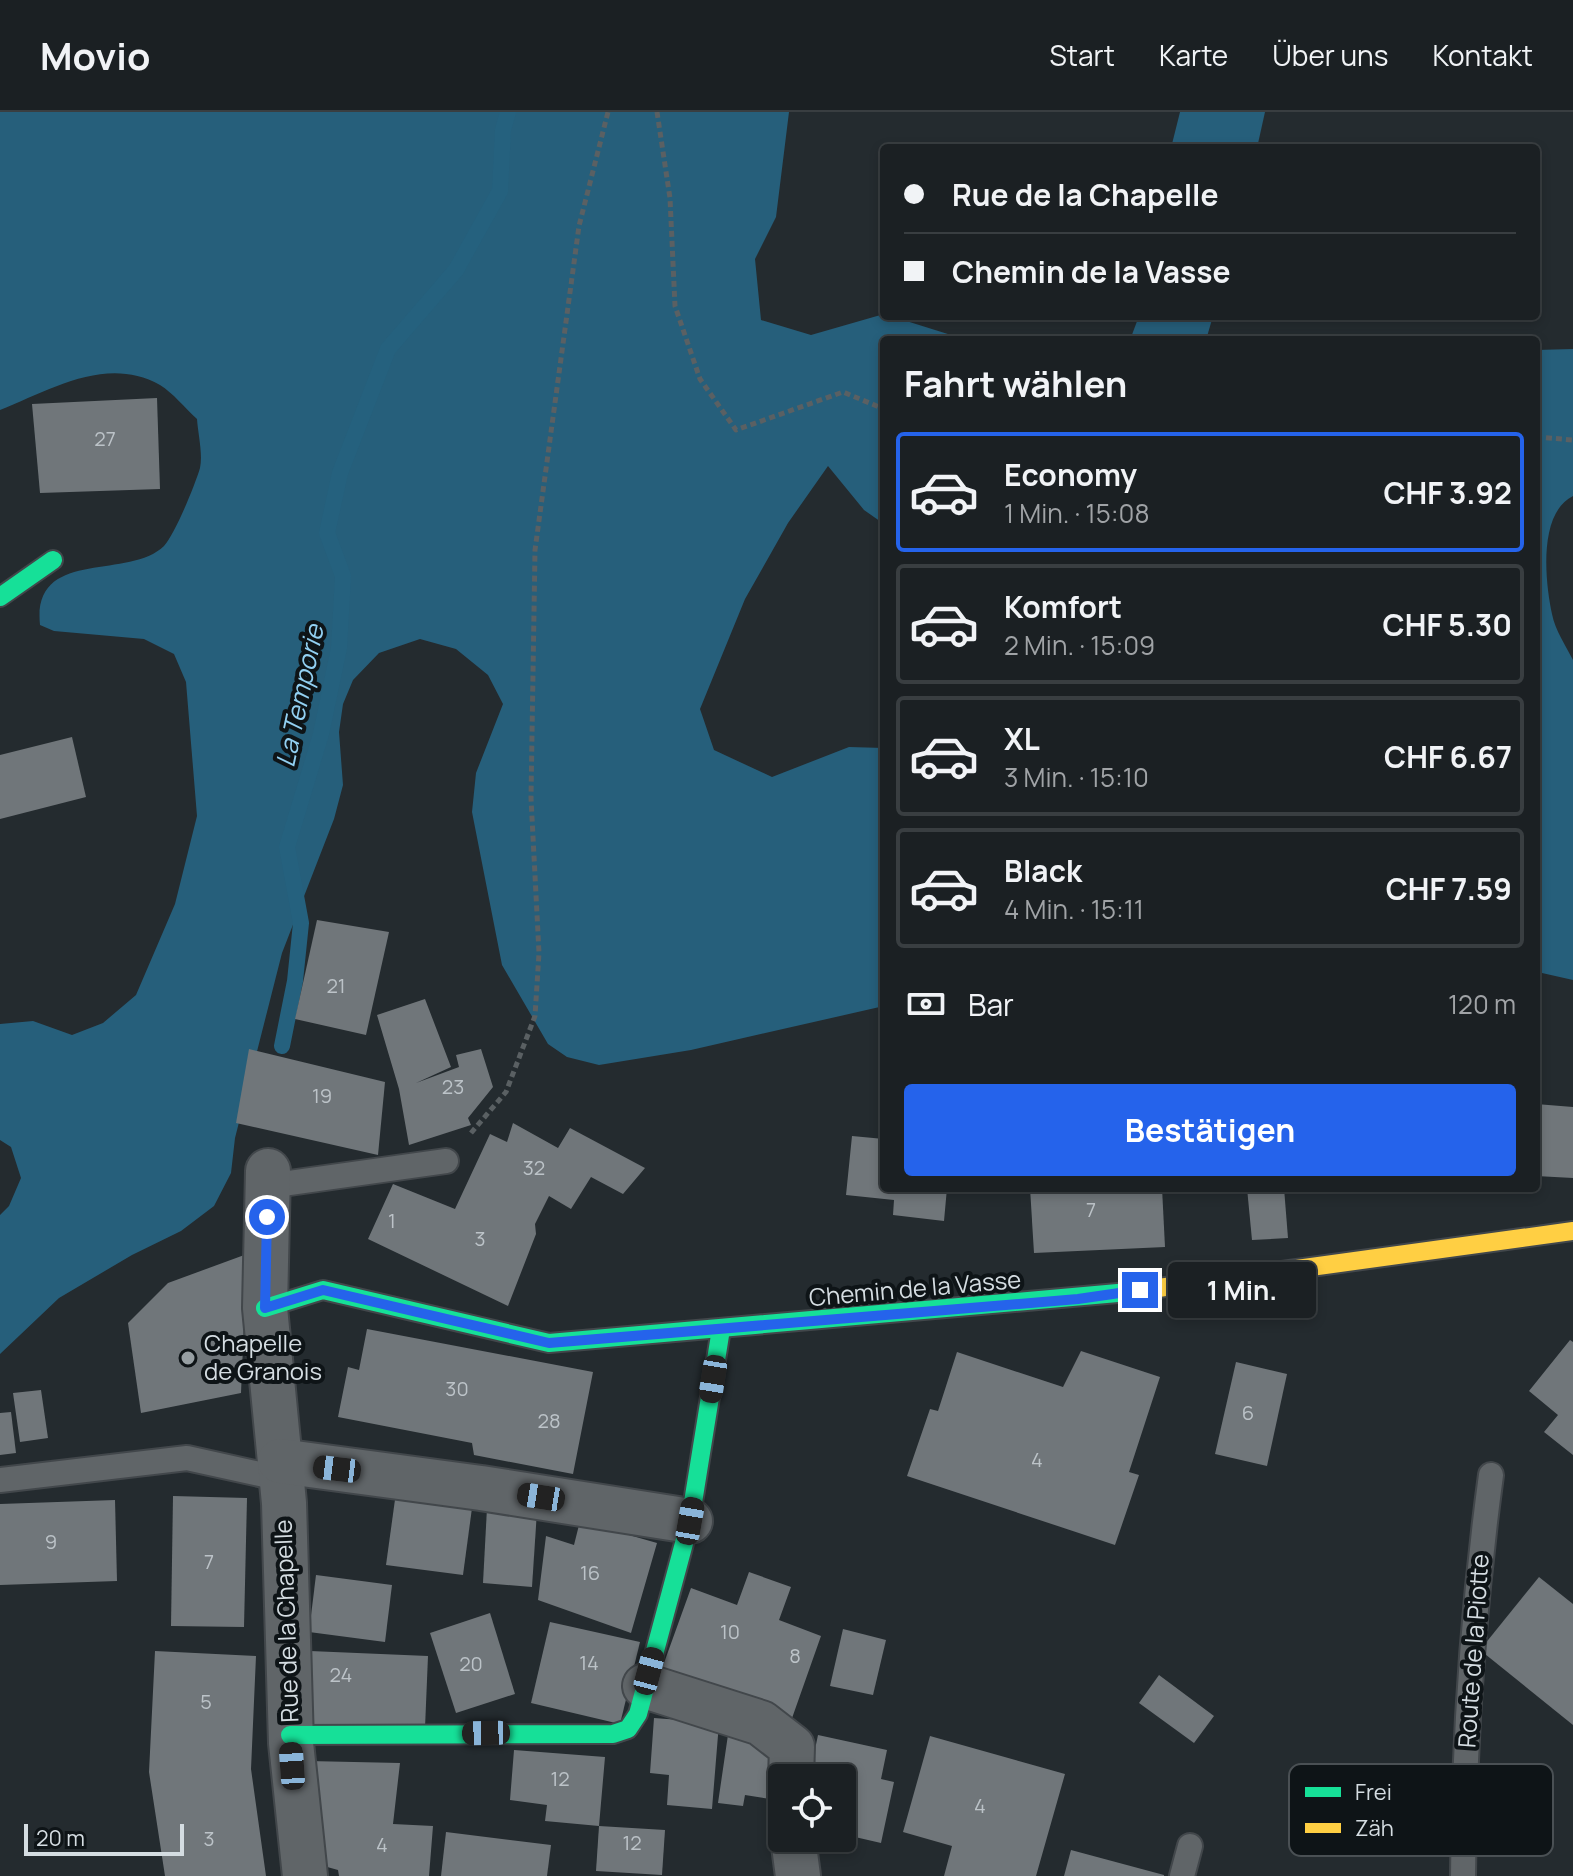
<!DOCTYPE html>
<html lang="de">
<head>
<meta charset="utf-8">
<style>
	body { margin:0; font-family:Manrope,sans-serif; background:#282d30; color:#f1f3f6; height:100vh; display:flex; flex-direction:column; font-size:30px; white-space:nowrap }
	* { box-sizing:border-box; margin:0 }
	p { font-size:26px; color:#a0a3a6 }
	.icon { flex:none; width:44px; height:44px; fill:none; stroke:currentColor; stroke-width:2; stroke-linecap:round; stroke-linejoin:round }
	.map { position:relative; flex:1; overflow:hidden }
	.panel { position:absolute; left:880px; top:224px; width:660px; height:856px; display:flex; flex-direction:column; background:#1b2023; border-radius:8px; box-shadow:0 4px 12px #0003,0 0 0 2px #393e41 }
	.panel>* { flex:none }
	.top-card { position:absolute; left:880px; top:32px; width:660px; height:176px; border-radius:8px; box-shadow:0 4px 12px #0003,0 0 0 2px #393e41; display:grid; align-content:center; height:176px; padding:0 24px; background:#1b2023 }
	.tools { position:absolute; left:768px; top:1652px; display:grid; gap:16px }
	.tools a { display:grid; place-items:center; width:88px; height:88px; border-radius:8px; background:#1b2023; box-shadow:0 4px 12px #0003,0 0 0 2px #393e41; font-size:40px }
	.scale { position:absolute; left:24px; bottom:20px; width:160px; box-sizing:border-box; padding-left:8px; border:4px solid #d5dde2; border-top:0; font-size:22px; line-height:28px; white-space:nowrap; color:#d5dde2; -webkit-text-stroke:6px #0e1417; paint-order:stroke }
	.end { position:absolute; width:36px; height:36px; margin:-18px; border:10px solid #2563eb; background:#fff; box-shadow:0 0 0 4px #fff }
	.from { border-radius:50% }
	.bubble { position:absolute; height:56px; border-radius:8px; background:#1b2023; box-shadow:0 4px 12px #0003,0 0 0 2px #393e41; font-size:26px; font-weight:700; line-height:56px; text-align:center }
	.car { position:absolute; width:24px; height:48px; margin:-24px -12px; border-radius:10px; box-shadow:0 0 6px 2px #0007; background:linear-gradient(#222 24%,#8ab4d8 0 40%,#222 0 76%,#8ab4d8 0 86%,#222 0) }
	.top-card b { display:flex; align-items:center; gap:28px; height:76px; font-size:30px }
	.top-card b+b { border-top:2px solid #393e41 }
	.top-card i { width:20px; height:20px; background:#f1f3f6 }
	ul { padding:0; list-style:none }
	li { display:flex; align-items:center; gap:24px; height:120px; margin:0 16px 12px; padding:0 8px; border:4px solid #393e41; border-radius:8px }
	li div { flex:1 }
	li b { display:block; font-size:30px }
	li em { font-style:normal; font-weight:700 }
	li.current { border-color:#2563eb }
	li>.icon { width:72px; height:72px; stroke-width:1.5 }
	h2 { padding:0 24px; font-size:36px; line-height:96px }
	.pay { display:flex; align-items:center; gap:20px; height:88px; padding:0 24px; font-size:30px }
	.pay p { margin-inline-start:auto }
	.button { display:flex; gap:16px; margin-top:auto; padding:16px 24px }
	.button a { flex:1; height:92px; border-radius:8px; background:#2563eb; color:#fff; font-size:32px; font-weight:700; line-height:92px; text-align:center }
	header { display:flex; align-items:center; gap:48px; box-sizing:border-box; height:112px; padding:0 40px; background:#1b2023; border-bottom:2px solid #393e41 }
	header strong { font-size:38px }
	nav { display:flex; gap:44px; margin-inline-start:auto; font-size:28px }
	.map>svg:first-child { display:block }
	.forest { fill:#265f7b }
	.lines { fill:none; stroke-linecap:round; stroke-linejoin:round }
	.stream { stroke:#25617e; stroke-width:16 }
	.building { fill:#70767a }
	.lane-casing { stroke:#42474b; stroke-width:28 }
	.street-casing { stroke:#42474b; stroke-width:48 }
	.fast-casing { stroke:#42474b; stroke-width:22 }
	.slow-casing { stroke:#42474b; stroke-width:22 }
	.path { stroke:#5a6063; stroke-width:5; stroke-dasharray:6 4; stroke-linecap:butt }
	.lane { stroke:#606568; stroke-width:24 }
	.street { stroke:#606568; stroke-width:44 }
	.fast { stroke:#16e098; stroke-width:18 }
	.slow { stroke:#ffcf43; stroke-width:18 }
	.route { stroke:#2563eb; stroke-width:10 }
	.poi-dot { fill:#979fa3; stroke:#0e1417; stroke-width:3 }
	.labels { text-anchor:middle; stroke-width:8; stroke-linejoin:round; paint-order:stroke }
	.number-label { font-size:20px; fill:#bcc3c8 }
	.street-label { font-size:24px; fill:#d5dde2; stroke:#0e1417 }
	.poi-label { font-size:24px; fill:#d5dde2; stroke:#0e1417; text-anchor:start }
	.water-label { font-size:26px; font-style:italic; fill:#92d0f2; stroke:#0e1417 }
	.key { fill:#0e1417; stroke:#4a5054; stroke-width:2 }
	.key-label { font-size:22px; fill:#d5dde2 }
</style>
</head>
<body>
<header>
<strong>Movio</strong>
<nav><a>Start</a><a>Karte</a><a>Über uns</a><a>Kontakt</a></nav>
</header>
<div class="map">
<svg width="1573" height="1764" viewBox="0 0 1573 1764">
	<rect width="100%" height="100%" fill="#242b2f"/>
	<g class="forest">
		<path d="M0,0H789L776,105L755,147L761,208L811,223L884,202L967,228H884V412L864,398L828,354L788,411L745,487L700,597L714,638L772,665L849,635L884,636V894L691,938L599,953L567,945L548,932L502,853L472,700L476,661L503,592L488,563L456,537L420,527L379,541L353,568L343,592L339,620L343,673L334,707L282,841L235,1026L231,1061L214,1094L181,1119L132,1143L59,1186L0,1242V1103L9,1094L21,1066L11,1035L0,1028V912L33,909L72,923L103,911L136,883L175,792L197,704L186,570L174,542L144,527L54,519L40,513C32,435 128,469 164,434C175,422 195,373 200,356C203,342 198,322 197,307C185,296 173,281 160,273C106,243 51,278 0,298Z"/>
		<path d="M1180,0H1265L1257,36H1171Z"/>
		<path d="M1139,204H1213L1206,228H1130Z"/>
		<path d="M1573,237V384C1538,401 1545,470 1552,502C1555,518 1566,534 1573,548V868L1542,861L1536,856V238Z"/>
	</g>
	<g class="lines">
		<path class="stream" d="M282,934L295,869L301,811L287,735L321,622L339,536L343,464L327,421L340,361L388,237L456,158L500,79L503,18L508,0"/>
	</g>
	<g class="building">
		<path d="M157,286L160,377L40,381L32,292Z"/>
		<path d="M72,625L86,685L0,707V643Z"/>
		<path d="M317,808L389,820L366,923L295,907Z"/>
		<path d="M425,887L451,955L416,971L459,955L456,943L481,937L493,975L468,1006L471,1013L409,1033L399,977L377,903Z"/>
		<path d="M249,937L385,970L378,1043L236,1011Z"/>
		<path d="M1536,992L1573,995V1066L1536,1064Z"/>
		<path d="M513,1011L558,1036L570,1016L645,1056L623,1082L591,1065L571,1097L549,1084L535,1112L536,1122L508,1194L368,1127L393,1072L455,1097L490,1022L507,1030Z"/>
		<path d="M852,1024L884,1027V1076H947L944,1109L893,1103L894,1088L846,1083Z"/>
		<path d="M1030,1076H1162L1165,1135L1034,1141Z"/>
		<path d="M1247,1076H1284L1288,1126L1252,1128Z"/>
		<path d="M247,1142L241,1281L141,1301L128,1211L168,1171Z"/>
		<path d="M367,1217L593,1260L573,1362L474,1343L472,1331L338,1305L348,1255L359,1258Z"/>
		<path d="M1570,1228L1573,1230V1343L1544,1320L1558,1303L1529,1279Z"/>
		<path d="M1081,1239L1160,1265L1129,1360L1139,1363L1115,1433L907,1364L930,1297L938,1299L957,1240L1063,1275Z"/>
		<path d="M1236,1250L1287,1262L1267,1354L1215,1342Z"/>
		<path d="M41,1278L48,1326L20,1330L13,1281Z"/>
		<path d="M11,1300L16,1341L0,1343V1301Z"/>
		<path d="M397,1373L472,1396L463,1463L386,1453Z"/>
		<path d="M173,1384L247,1386L244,1515L171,1514Z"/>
		<path d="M115,1388L117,1469L0,1473V1392Z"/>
		<path d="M487,1396L537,1399L532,1475L483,1471Z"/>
		<path d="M580,1409L657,1431L631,1521L538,1488L546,1424L574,1433Z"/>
		<path d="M749,1460L791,1475L779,1508L821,1524L791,1609L660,1562L691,1476L737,1493Z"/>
		<path d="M316,1463L392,1473L385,1530L309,1520Z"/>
		<path d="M1539,1465L1573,1492V1613L1480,1538Z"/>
		<path d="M490,1501L515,1582L456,1601L430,1521Z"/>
		<path d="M550,1510L640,1530L620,1612L531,1591Z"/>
		<path d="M843,1517L886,1528L873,1583L830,1574Z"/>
		<path d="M155,1539L256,1544L251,1657L266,1764H165L149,1660Z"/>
		<path d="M310,1539L428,1544L425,1616L307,1612Z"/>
		<path d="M1159,1563L1214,1604L1194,1631L1139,1591Z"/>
		<path d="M654,1606L719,1611L712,1697L667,1693L669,1663L650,1661Z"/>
		<path d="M729,1616L785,1640L777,1688L745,1683L743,1694L718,1691Z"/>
		<path d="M818,1623L887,1638L881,1667L894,1670L881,1731L842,1722V1666H809Z"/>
		<path d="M930,1624L1065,1662L1036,1764H944L952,1734L903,1720Z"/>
		<path d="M514,1638L605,1645L599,1714L545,1709L547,1693L510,1688Z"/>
		<path d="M308,1649L400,1651L393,1712L433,1714L429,1764H339L338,1758L320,1753Z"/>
		<path d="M599,1714L665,1718L662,1763L596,1759Z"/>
		<path d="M446,1720L551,1733L547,1764H441Z"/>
		<path d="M1071,1738L1164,1763V1764H1064Z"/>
	</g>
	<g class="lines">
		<g class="lane-casing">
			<g id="lane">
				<path d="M268,1074L446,1049"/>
				<path d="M0,1368L187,1346L282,1367"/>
				<path d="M1182,1764L1190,1734"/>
				<path d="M1463,1764C1464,1630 1473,1496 1491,1363"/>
			</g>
		</g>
		<g class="street-casing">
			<g id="street">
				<path d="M268,1059L265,1196L284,1391L291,1631L305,1764"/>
				<path d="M280,1349L481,1376L690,1409"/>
				<path d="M645,1574L761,1611L792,1635L791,1666"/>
				<path d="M793,1726L798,1764"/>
			</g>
		</g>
		<g class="fast-casing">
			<g id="fast">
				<path d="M0,485L53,448"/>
				<path d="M265,1196L323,1178L549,1231L1129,1180"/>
				<path d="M290,1623L613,1622L628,1617L638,1602L690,1409L721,1217"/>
			</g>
		</g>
		<g class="slow-casing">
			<path id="slow" d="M1129,1180L1573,1119"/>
		</g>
		<g class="path">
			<path d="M657,0L670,86L675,194L700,267L736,318L843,280L884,297"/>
			<path d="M1536,325L1573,328"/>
			<path d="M471,1021L506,980L535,904L539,841L531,686L535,438L579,114L608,0"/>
		</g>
		<use href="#lane" class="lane"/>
		<use href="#street" class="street"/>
		<use href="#fast" class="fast"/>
		<use href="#slow" class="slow"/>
	</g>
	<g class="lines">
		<path class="route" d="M267,1105L265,1196L323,1178L549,1231L1078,1187L1140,1178"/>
	</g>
	<circle class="poi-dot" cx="188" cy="1246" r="8"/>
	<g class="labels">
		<g class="number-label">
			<text x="105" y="334">27</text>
			<text x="336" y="881">21</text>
			<text x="453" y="982">23</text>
			<text x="322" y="991">19</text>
			<text x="534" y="1063">32</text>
			<text x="1091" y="1105">7</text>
			<text x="392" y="1116">1</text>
			<text x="480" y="1134">3</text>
			<text x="457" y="1284">30</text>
			<text x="1248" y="1308">6</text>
			<text x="549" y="1316">28</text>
			<text x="1037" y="1355">4</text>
			<text x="51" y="1437">9</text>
			<text x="209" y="1457">7</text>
			<text x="590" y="1468">16</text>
			<text x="730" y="1527">10</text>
			<text x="795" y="1551">8</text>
			<text x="589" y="1558">14</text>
			<text x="471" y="1559">20</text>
			<text x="341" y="1570">24</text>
			<text x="206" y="1597">5</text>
			<text x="560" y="1674">12</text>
			<text x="980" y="1701">4</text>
			<text x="209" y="1734">3</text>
			<text x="632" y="1738">12</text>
			<text x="382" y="1740">4</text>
		</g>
		<g class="street-label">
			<text transform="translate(915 1177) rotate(-5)" y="8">Chemin de la Vasse</text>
			<text transform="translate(287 1509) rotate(-92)" y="8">Rue de la Chapelle</text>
			<text transform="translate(1474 1539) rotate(-86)" y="8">Route de la Piotte</text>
		</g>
		<g class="poi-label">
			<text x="204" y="1240">Chapelle<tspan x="204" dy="28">de Granois</tspan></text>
		</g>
		<g class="water-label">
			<text transform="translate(300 584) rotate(-78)" y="9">La Temporie</text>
		</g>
	</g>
	<rect x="1289" y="1652" width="264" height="92" rx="12" class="key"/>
	<rect x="1305" y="1675" width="36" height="10" fill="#16e098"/>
	<rect x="1305" y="1711" width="36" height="10" fill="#ffcf43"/>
	<g class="key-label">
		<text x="1355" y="1688">Frei</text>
		<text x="1355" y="1724">Zäh</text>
	</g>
</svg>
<div class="tools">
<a><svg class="icon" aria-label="locate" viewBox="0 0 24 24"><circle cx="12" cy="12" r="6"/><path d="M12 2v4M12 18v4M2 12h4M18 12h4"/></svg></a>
</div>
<div class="scale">20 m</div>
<i class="end from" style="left:267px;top:1105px"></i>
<i class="end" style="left:1140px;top:1178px"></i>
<div class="bubble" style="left:1168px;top:1150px;width:148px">1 Min.</div>
<i class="car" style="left:713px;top:1267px;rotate:189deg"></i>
<i class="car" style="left:337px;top:1357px;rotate:277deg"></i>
<i class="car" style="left:541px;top:1385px;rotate:279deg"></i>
<i class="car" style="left:690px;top:1409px;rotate:10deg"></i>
<i class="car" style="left:649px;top:1559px;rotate:15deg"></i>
<i class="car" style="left:486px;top:1621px;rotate:269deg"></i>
<i class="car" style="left:292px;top:1654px;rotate:356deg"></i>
<div class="top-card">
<b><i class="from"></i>Rue de la Chapelle</b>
<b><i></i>Chemin de la Vasse</b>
</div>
<section class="panel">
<h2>Fahrt wählen</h2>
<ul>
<li class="current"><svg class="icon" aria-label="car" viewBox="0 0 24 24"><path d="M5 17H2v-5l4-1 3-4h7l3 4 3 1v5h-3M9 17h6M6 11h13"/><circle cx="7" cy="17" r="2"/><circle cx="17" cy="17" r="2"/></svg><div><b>Economy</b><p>1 Min. · 15:08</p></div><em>CHF 3.92</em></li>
<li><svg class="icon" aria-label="car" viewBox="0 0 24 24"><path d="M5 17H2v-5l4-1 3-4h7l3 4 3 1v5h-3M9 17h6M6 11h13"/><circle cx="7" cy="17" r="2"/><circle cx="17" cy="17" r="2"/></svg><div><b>Komfort</b><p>2 Min. · 15:09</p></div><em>CHF 5.30</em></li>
<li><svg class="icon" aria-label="car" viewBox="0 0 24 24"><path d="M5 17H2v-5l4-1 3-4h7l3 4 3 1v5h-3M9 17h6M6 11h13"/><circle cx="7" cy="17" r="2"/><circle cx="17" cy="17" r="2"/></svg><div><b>XL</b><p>3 Min. · 15:10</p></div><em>CHF 6.67</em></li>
<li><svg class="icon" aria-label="car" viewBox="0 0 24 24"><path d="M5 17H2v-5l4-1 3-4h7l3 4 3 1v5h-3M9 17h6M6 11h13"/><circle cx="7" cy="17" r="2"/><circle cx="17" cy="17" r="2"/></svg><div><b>Black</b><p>4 Min. · 15:11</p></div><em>CHF 7.59</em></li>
</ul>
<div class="pay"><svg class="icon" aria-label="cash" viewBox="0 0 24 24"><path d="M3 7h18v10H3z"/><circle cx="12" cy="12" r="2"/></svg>Bar<p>120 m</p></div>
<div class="button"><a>Bestätigen</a></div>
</section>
</div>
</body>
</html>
